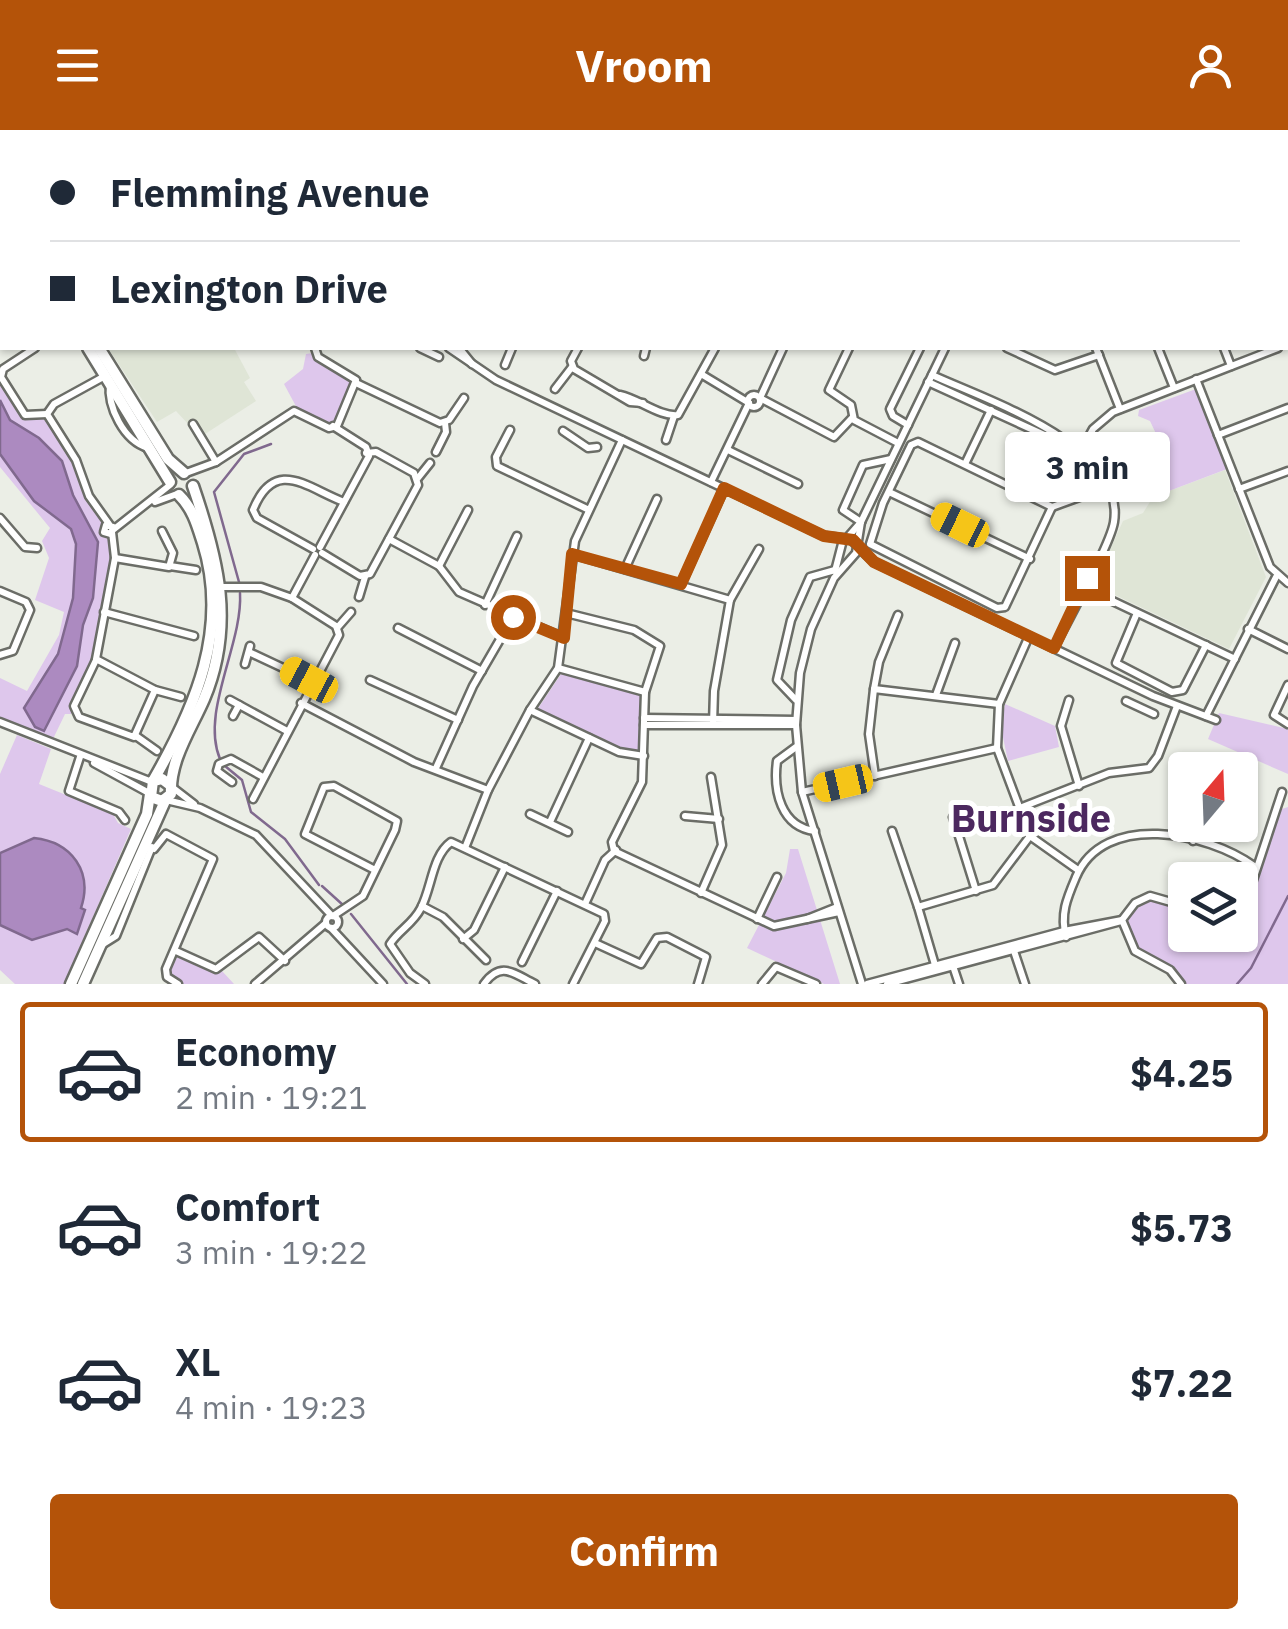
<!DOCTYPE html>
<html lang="en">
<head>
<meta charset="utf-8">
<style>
	body { margin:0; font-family:"IBM Plex Sans",sans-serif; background:#f6f6f7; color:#1f2937; height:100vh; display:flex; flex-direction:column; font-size:38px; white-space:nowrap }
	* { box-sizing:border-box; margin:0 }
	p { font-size:32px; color:#747a83 }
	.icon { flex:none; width:55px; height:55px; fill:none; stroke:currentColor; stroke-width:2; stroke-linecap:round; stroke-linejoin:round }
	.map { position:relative; height:854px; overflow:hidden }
	.side { display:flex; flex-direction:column; background:#fff; flex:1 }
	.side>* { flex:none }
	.guide { position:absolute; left:0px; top:0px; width:1290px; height:220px; box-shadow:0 2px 8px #0004; display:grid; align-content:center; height:220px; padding:0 50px; background:#fff }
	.needle { width:65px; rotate:19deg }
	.tools { position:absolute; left:1168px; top:622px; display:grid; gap:20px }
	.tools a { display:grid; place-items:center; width:90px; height:90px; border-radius:10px; background:#fff; box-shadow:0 2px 8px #0004; font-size:50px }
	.end { position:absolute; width:45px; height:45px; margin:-22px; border:12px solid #b45309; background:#fff; box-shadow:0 0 0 5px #fff }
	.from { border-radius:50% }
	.bubble { position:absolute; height:70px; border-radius:10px; background:#fff; box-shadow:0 2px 8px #0004; font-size:32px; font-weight:700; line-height:70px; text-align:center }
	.car { position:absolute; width:30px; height:60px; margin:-30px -15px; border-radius:12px; box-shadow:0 0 8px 2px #0007; background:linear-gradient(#f5c518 24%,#345 0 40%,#f5c518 0 76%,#345 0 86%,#f5c518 0) }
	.guide b { display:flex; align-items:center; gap:35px; height:95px; font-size:38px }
	.guide b+b { border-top:2px solid #e0e1e3 }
	.guide i { width:25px; height:25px; background:#1f2937 }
	ul { padding:18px 0 0; list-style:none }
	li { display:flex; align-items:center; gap:30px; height:140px; margin:0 20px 15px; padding:0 30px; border:5px solid transparent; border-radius:10px }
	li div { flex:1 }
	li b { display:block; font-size:38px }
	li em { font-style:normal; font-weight:700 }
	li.active { border-color:#b45309 }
	li>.icon { width:90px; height:90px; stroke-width:1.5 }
	.action { display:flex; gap:20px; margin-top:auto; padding:20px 50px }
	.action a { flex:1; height:115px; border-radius:10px; background:#b45309; color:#fff; font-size:40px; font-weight:700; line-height:115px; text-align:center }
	header { display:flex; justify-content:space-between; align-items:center; height:130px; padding:0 50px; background:#b45309; color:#fff; font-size:45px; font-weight:700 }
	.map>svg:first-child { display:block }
	.built { fill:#dfe5d6 }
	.green { fill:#dec7ec }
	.water { fill:#ac8ac0; stroke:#80698e; stroke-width:2.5 }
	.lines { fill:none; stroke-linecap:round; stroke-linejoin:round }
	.stream { stroke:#80698e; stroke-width:2.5 }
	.minor-casing { stroke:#6b6d67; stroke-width:11 }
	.major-casing { stroke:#6b6d67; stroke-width:15 }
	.minor { stroke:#fff; stroke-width:6 }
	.major { stroke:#fff; stroke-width:10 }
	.route { stroke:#b45309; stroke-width:12 }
	.labels { text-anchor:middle; stroke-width:10; stroke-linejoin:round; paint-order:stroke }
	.district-label { font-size:38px; font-weight:bold; fill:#4c285f; stroke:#fff }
</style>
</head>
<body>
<header><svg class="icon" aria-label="menu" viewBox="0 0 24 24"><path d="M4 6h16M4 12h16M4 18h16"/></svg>Vroom<svg class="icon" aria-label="person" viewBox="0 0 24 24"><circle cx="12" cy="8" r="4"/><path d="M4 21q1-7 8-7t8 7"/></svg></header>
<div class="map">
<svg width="1288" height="854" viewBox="0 0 1288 854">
	<rect width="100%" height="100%" fill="#ebeee6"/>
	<g class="built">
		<path d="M108,218H234L250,248L244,252L256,271L205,304L197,292L190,296L176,281L157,292Z"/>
		<path d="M1225,340L1266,447L1229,519L1094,455L1123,391L1143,383L1153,367Z"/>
	</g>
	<g class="green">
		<path d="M312,223L353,252L333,294L298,280L284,254L303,239L306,224Z"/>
		<path d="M0,251L24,288H46L75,334L111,415L112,427L92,527L71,584H65L52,611L0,588V548L27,561L59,505L64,482L35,470L49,428L42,411L50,398L0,337Z"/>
		<path d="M1196,259L1227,339L1153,367L1167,339L1160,329L1150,332L1144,316L1159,310L1150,291L1138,286L1139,280Z"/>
		<path d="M563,541L640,563V621L628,623L537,580Z"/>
		<path d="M1005,574L1055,596L1059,617L1008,631L1001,598Z"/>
		<path d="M1219,583L1288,599V644L1208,609Z"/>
		<path d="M17,605L51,619L39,654L113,684L118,693L131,699L64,854H15L0,840V644Z"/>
		<path d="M1288,677V854H1184L1174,840L1139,821L1128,791C1144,763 1159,770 1185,779V805H1240C1240,764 1267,718 1282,679Z"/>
		<path d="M790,719H798L840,854H824L747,818L786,743Z"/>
		<path d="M178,826L210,840L222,841L234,854H182L169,842Z"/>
	</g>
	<g class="water">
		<path d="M0,270L10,290L39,308L62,331L73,365L98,412L93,468L83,495L77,536L44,601L35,597L24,578L58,524L73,468L76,414L71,399L34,371L0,324Z"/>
		<path d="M34,708C72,712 93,742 81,778L85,780L77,804L67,799L32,810L0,795V723Z"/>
	</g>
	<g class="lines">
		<g class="stream">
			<path d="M918,0L925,2"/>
			<path d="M1261,2L1266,0"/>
			<path d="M239,452L214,362L244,324L271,314"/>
			<path d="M220,629C200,582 243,514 240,463"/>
			<path d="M225,636L242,650L251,682L285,709L319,755"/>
			<path d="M322,756L343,775"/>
			<path d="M351,784L407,854"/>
			<path d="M1237,854L1251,838L1288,766"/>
		</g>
		<g class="minor-casing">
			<g id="minor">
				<path d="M309,0L310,2"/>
				<path d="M320,0L321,2"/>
				<path d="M520,0L525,2"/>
				<path d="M715,0L719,2"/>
				<path d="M1090,0L1093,2"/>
				<path d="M378,2L380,0"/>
				<path d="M443,2L445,0"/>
				<path d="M508,2L510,0"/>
				<path d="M631,2V0"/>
				<path d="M764,2L766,0"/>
				<path d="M831,2L832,1"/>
				<path d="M1040,2V0"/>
				<path d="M1184,2L1188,0"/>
				<path d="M0,24L2,26"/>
				<path d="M0,57L2,53"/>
				<path d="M1288,61V63"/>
				<path d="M0,115L2,114"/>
				<path d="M0,120H2"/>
				<path d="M35,218L3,239L1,247L25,285L47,284"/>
				<path d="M420,218L439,227"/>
				<path d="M449,218L496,250L824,406L850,409L857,415"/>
				<path d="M459,218L472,234"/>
				<path d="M578,218L571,231L574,239L630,272L643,273"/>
				<path d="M849,218L829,260L851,275L854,290L898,313"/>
				<path d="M1007,218L1055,240L1099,225"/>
				<path d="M1096,218L1120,279"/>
				<path d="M1158,218L1174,258"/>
				<path d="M1224,218L1231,236"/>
				<path d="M644,226L646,218"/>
				<path d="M505,235L512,218"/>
				<path d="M701,244L749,273"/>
				<path d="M932,245C986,270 1126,315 1114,392C1110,416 1067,491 1054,518"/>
				<path d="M105,246L54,274L47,284L76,330L89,366L109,394"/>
				<path d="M1196,249L1270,437L1288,453"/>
				<path d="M928,252L1075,319"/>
				<path d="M110,253C107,277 124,311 148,318"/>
				<path d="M356,253L440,293L449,290L464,268"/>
				<path d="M555,259L572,237"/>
				<path d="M620,265C639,269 660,287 678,285L715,218"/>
				<circle cx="754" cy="271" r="6"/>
				<path d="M760,268L834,307L852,288"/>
				<path d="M760,268L783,218"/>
				<path d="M193,294L216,332"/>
				<path d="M908,295L893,286L890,279L920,218"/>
				<path d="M510,300L496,327L497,336L587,379"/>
				<path d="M563,301L588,318L597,317"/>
				<path d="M1218,305L1288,278"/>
				<path d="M666,310L674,286"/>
				<path d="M918,312L1052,377L1005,477L997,478L870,414L883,373L911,315Z"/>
				<path d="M728,320L798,354"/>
				<path d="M1081,321L1093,299L1113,282L1278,218"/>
				<path d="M436,322L446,302L445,293"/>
				<path d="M965,334L991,280"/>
				<path d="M186,343L216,332L294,281L329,298L337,296L356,250L318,227L315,218"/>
				<path d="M418,348L430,333"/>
				<path d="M711,352L749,273"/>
				<path d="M1239,359L1288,341"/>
				<path d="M889,362L1030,429"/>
				<path d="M155,372L177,364"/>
				<path d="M1052,377L1107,357"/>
				<path d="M0,388L25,417L37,418"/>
				<path d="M861,392L856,423L834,448L811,499L800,543L796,595L802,662L862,854"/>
				<path d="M861,392L843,380L863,335L891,329"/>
				<path d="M106,395L113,397L111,404L104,402Z"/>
				<path d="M113,400L170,355"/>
				<path d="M112,402L115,428L96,529L155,560L181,567"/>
				<path d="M847,408L861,392L945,218"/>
				<path d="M389,409L439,436L459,462L564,508"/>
				<path d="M320,417L369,326L366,317L333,296"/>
				<path d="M859,418L874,432L1153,566L1216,590"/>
				<path d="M313,419L257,388L253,380C275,326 307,358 344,372"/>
				<path d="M322,423L360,446L370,444L418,355L414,343L376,322L366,323"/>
				<path d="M572,424L730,470L714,561L713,594"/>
				<path d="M115,428L169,437L173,423L162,401"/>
				<path d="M170,436L196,440"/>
				<path d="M439,436L468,380"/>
				<path d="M625,439L657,369"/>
				<path d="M835,441L843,410"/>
				<path d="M681,454L724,359"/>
				<path d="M221,457H261L292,468L315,425"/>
				<path d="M1083,457L1235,529"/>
				<path d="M0,461L26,472L30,480L13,521L0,525"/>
				<path d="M359,467L365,447"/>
				<path d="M730,470L759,419"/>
				<path d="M485,475L517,406"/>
				<path d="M104,482L194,506"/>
				<path d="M566,483L634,500L660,516L645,562L642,652L612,712L614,721L774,796L839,782"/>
				<path d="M1137,483L1116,533L1172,562L1183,560L1206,515"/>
				<path d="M337,498L351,482"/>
				<path d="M398,498L482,541"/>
				<path d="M1248,499L1288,519"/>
				<path d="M1029,506L999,574L997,618L1030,706L1078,740"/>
				<path d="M251,523L313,552"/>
				<path d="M96,530L74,576L79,587L134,607L155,560"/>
				<path d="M245,534L250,516"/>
				<path d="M558,538L645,562"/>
				<path d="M370,550L458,590"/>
				<path d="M1288,555L1274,585L1288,594"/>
				<path d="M874,559L879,532L898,485"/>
				<path d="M936,565L955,513"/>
				<path d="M230,570L287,601"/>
				<path d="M796,570L777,550L791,490L810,447L835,440"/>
				<path d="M1069,570L1061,596L1079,656"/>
				<path d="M1126,571L1154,584"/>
				<path d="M301,573L414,632L488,660"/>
				<path d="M530,580L619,622L644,626"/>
				<path d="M233,586L239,575"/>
				<path d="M1206,586L1276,447"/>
				<path d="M644,588L796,590"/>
				<path d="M0,592L152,652"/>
				<path d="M644,595H796"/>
				<path d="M136,606L157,621"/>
				<path d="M796,617L777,631C773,661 781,697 815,701"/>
				<path d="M80,627L69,661L119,682L125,690"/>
				<path d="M94,633L149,663"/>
				<path d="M436,638L473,556L513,487"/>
				<path d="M875,646L869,604L874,559L999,574"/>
				<path d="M232,652L217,641L219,634L231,629L263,647"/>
				<path d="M172,657L194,674"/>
				<path d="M802,662L997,618"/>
				<path d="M253,669L339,505L336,496L292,468"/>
				<path d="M166,670L200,678L256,705L332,786"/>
				<path d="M1017,679L1109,643L1149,638L1158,626L1177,576"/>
				<path d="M530,684L568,702"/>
				<path d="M685,686L719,689"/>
				<path d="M953,687L976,761"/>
				<path d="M550,692L589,608"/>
				<path d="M892,701L918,777"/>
				<path d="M1193,711L1200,695"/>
				<path d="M465,718L488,660L530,580L558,538L575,411L622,310"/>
				<path d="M154,719L166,704L213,729L166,839L167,847L178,854"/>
				<path d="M701,763L722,715L711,647"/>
				<path d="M585,774L605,730L616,720"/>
				<path d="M1240,775L1252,753L1282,662"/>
				<path d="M422,776L443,787L486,830"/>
				<circle cx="332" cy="792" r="6"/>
				<path d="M333,786L363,766L395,700L397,691L334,656L324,657L305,704L375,740"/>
				<path d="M757,789L777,747"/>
				<path d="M807,789L837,777"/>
				<path d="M331,798L383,854"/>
				<path d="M1066,807C1060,784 1067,768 1076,747C1104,681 1207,702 1254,736"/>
				<path d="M463,809L474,800L505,737"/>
				<path d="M595,813L641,834L657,808L667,807L706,827L698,854"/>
				<path d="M100,816L116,806L152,717"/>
				<path d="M176,821L216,839L259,807L285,831"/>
				<path d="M1014,821L1025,854"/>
				<path d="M522,832L557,761"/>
				<path d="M935,835L918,777L993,755L1030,706"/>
				<path d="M953,836L959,854"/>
				<path d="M255,854L326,793"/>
				<path d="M425,854L410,843L390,814C399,800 413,794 421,778C432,757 432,726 451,712L604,784L605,791L573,854"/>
				<path d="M484,854C501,830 514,844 535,854"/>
				<path d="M762,854L776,837L816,854"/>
				<path d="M867,854L1064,801L1122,790"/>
				<path d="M887,854L1121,791"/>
				<path d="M1181,854L1170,840L1135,821L1122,790L1135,773L1150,766L1185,776"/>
			</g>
		</g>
		<g class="major-casing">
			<g id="major">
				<path d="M61,2L62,0"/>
				<path d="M72,2L73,0"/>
				<path d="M88,218L170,352"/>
				<path d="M99,218L168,329L184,343"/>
				<path d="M153,651C195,578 230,499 203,413C197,394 193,379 179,365"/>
				<path d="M170,655L162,649L153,651L151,667L162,671L171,664C169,631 191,599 204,569C235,495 218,429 193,356"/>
				<path d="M71,854L147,684L150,664"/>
				<path d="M83,854L165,671"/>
			</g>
		</g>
		<use href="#minor" class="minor"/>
		<use href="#major" class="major"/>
	</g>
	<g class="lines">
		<path class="route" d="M513,487L564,508L572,424L681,454L724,358L824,406L853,410L874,432L1054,518L1087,448"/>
	</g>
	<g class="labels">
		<g class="district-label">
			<text x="1031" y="702">Burnside</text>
		</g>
	</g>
</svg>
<div class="tools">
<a><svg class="needle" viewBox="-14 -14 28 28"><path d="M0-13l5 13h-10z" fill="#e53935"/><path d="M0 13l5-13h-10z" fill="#747a83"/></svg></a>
<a><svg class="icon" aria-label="layers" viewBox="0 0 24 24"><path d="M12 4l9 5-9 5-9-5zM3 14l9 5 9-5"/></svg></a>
</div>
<i class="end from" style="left:513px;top:487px"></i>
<i class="end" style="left:1087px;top:448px"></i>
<div class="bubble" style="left:1005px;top:302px;width:165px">3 min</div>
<i class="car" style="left:960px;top:395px;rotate:296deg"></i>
<i class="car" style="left:309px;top:550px;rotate:298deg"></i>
<i class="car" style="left:843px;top:653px;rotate:257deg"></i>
<div class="guide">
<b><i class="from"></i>Flemming Avenue</b>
<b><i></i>Lexington Drive</b>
</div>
</div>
<section class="side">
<ul>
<li class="active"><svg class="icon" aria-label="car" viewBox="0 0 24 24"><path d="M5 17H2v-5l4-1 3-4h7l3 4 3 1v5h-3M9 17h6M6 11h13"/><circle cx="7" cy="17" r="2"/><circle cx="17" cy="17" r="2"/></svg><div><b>Economy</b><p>2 min · 19:21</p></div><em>$4.25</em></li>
<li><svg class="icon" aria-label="car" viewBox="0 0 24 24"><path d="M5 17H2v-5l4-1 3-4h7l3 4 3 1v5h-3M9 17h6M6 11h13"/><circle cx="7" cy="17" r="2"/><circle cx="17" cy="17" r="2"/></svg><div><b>Comfort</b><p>3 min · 19:22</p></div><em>$5.73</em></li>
<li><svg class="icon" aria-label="car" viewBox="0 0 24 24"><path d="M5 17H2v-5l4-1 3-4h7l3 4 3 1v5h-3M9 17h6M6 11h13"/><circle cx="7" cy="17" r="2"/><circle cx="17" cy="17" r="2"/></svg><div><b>XL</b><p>4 min · 19:23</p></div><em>$7.22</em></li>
</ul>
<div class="action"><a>Confirm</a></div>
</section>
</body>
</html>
